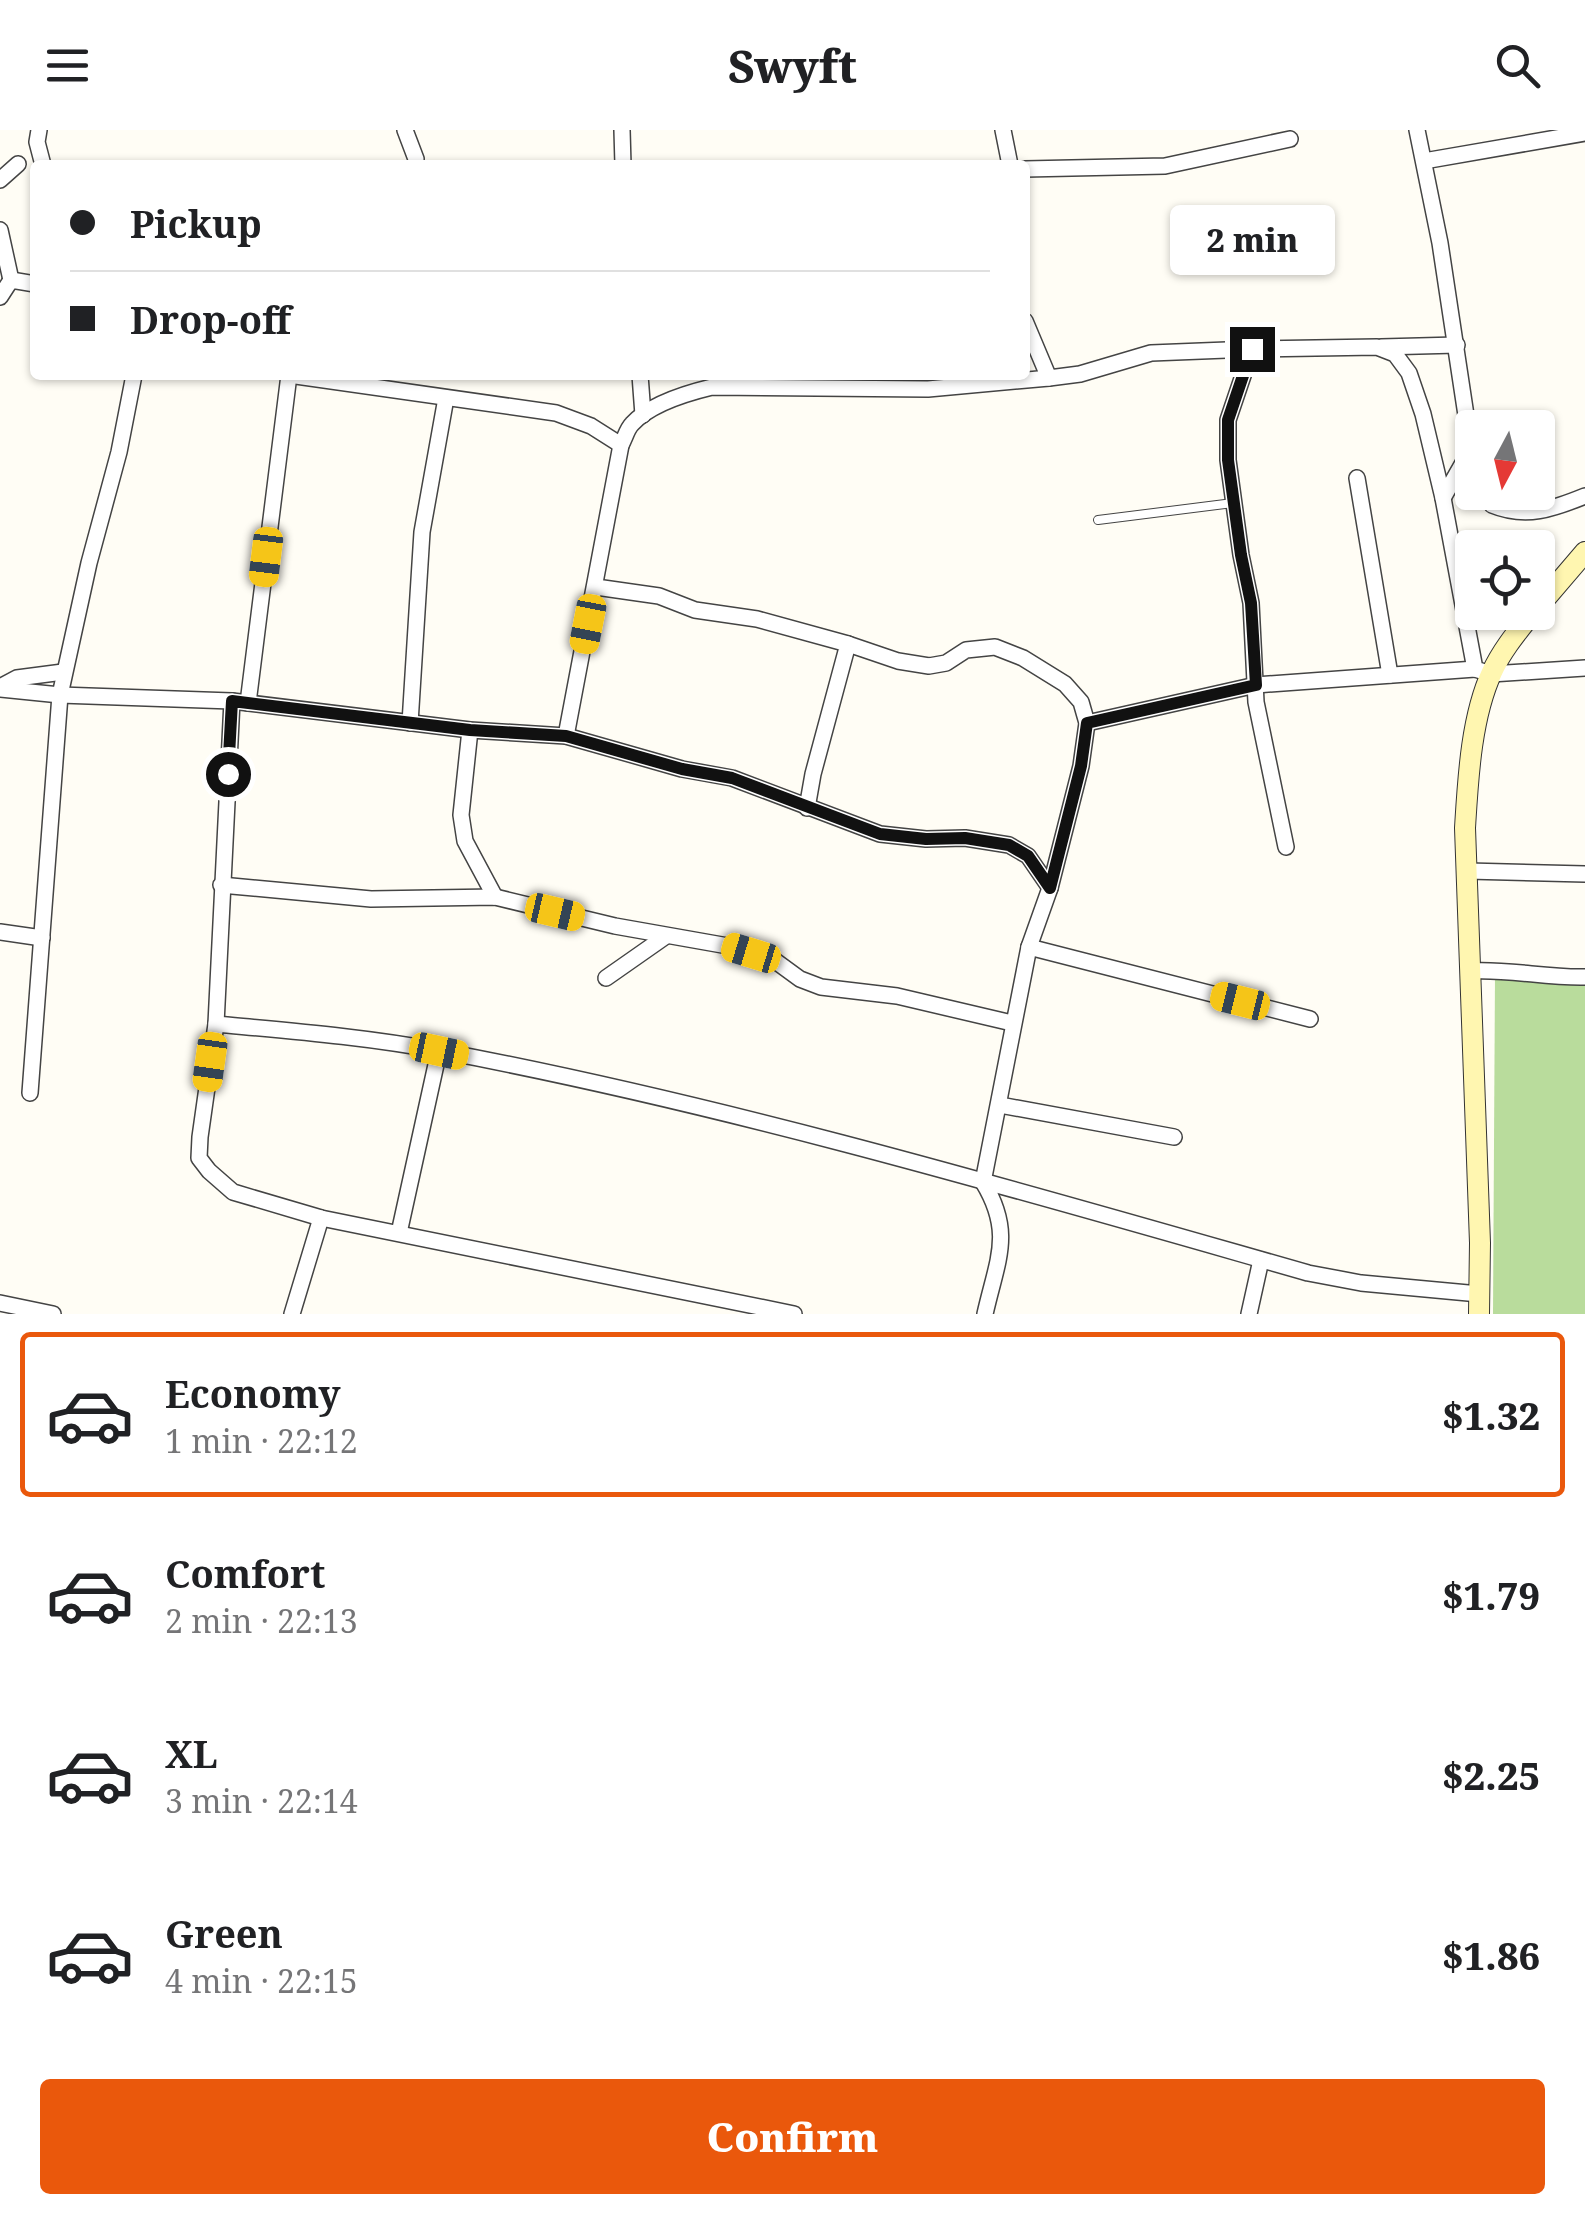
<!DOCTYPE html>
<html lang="en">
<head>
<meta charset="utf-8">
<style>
	body { margin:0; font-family:"Noto Serif",serif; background:#f6f6f6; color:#202124; height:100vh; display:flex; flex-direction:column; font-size:38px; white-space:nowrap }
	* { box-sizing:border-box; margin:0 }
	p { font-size:32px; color:#757577 }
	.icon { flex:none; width:55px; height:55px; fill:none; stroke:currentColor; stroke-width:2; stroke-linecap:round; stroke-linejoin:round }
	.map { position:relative; height:1184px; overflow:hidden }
	.sheet { display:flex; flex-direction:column; background:#fff; flex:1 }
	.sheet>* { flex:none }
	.top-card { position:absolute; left:30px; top:30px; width:1000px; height:220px; border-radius:10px; box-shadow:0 2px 8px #0004; display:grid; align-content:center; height:220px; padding:0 40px; background:#fff }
	.needle { width:65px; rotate:187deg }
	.tools { position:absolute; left:1455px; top:280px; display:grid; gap:20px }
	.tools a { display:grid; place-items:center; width:100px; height:100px; border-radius:10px; background:#fff; box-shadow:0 2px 8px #0004; font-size:50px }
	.end { position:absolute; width:45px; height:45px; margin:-22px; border:12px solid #111; background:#fff; box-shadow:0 0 0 5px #fff }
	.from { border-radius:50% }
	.bubble { position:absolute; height:70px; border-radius:10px; background:#fff; box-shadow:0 2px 8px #0004; font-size:32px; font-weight:800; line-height:70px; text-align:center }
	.car { position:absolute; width:30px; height:60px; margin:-30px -15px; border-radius:12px; box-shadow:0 0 8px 2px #0007; background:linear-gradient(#f5c518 24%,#345 0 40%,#f5c518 0 76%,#345 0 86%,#f5c518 0) }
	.top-card b { display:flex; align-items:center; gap:35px; height:95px; font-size:38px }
	.top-card b+b { border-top:2px solid #e0e0e0 }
	.top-card i { width:25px; height:25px; background:#202124 }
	ul { padding:18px 0 0; list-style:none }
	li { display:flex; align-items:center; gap:30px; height:165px; margin:0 20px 15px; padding:0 20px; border:5px solid transparent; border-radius:10px }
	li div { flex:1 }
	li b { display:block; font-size:38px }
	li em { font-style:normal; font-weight:800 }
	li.on { border-color:#ea580c }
	li>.icon { width:90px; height:90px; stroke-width:1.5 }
	.action { display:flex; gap:20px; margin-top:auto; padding:20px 40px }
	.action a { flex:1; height:115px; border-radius:10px; background:#ea580c; color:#fff; font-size:40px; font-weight:800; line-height:115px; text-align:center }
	header { display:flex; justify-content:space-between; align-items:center; height:130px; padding:0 40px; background:#fff; font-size:45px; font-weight:800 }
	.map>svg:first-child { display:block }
	.forest { fill:#b9dc9c }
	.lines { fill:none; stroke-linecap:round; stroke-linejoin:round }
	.lane-casing { stroke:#444; stroke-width:10 }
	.street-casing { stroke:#444; stroke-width:18 }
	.secondary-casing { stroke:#333; stroke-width:22 }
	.lane { stroke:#fff; stroke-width:8 }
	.street { stroke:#fff; stroke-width:15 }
	.secondary { stroke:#fff6b0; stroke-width:20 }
	.route { stroke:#111; stroke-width:12 }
</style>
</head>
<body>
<header><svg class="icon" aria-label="menu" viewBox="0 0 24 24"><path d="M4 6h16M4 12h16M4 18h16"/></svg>Swyft<svg class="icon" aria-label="search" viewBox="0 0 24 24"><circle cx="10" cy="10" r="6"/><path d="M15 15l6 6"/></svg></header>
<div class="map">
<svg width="1585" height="1184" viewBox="0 0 1585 1184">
	<rect width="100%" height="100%" fill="#fffdf5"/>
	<path class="forest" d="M1495,845L1585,854V1184H1493Z"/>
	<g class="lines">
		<g class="lane-casing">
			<path id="lane" d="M1098,390L1233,373"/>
		</g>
		<g class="street-casing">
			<g id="street">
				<path d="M39,0L37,12L43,35"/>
				<path d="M405,0L416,29"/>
				<path d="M622,0L623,35"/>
				<path d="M1003,0L1010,35"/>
				<path d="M1417,0L1440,113L1472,325"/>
				<path d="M1424,31L1585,3"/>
				<path d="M1025,39L1165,36L1290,9"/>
				<path d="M0,50L18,34"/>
				<path d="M0,100L11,150"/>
				<path d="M0,167L11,150L35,154"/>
				<path d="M1381,217L1457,215"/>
				<path d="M1252,219L1377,217L1395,224L1409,243L1423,284L1443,368L1475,539L1491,544L1585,538"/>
				<path d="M289,245L556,283L591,296L621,315C625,308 627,299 632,294C650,274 687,263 712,257L928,259L1049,248L1025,191"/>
				<path d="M640,245L643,285"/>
				<path d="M1049,248L1080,244L1151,223L1252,219L1228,290V330L1241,425L1251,473L1256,572L1286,717"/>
				<path d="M1357,348L1390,545"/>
				<path d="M1486,362L1492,375C1526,389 1553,379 1585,366"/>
				<path d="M1443,368L1471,319"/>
				<path d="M596,457L659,466L695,480L757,489L848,514L813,644L807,678"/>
				<path d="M848,514L898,531L929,536L946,533L966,520L995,517L1023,528L1065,554L1081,572L1087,593L1081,636L1050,758L1029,817L983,1052C1014,1103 997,1130 985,1184"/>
				<path d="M0,557L17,548L63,542"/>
				<path d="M0,559L60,565L232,571L470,600L566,606L682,639L732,648L880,704L926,709L965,708L1009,715L1028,726L1050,758"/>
				<path d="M232,571L216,894L200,1007L199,1028L209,1041L233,1062L321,1088L794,1184"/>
				<path d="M248,573L289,245"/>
				<path d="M410,593L422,402L446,268"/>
				<path d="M1087,593L1256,555L1475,539"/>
				<path d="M470,600L461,685L465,711L495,767"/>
				<path d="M566,606L621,315"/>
				<path d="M1468,741L1585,744"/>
				<path d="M221,755L371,769L495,767L615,796L728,816L774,830L800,849L821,857L897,866L1012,893"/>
				<path d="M0,802L42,808"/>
				<path d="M1029,817L1310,889"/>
				<path d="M1472,841C1510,839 1547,848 1585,847"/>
				<path d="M606,848L666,806"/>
				<path d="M216,894C291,901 367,907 441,921C732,976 1024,1062 1308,1143L1361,1153L1479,1164"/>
				<path d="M30,963L60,565L89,433L119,322L134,245"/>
				<path d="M1000,975L1174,1007"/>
				<path d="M399,1103L439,921"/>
				<path d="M0,1173L53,1184"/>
				<path d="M292,1184L321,1088"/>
				<path d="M1249,1184L1261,1130"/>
			</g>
		</g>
		<g class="secondary-casing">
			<g id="secondary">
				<path d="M1538,477L1585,422"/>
				<path d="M1479,1184L1480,1113L1465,698C1468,649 1471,587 1492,542C1502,520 1518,501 1533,482"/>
			</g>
		</g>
		<use href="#lane" class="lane"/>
		<use href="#street" class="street"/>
		<use href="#secondary" class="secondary"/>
	</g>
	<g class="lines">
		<path class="route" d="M228,644L232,571L470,600L566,606L682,639L732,648L880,704L926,709L965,708L1009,715L1028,726L1050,758L1081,636L1087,593L1256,555L1251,473L1241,425L1228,330V290L1252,219"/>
	</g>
</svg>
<div class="tools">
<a><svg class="needle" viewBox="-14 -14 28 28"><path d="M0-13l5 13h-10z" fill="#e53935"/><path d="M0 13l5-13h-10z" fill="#757577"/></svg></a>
<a><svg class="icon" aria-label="locate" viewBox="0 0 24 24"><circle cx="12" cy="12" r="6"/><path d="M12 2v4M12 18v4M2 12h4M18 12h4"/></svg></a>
</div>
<i class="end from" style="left:228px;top:644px"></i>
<i class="end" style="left:1252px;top:219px"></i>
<div class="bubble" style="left:1170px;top:75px;width:165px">2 min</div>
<i class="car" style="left:266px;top:427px;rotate:187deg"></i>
<i class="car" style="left:588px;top:494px;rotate:191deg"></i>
<i class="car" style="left:555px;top:782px;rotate:103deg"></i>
<i class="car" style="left:751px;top:823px;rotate:287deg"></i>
<i class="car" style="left:1240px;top:871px;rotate:284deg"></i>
<i class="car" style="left:439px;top:921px;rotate:102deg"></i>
<i class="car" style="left:210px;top:932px;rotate:188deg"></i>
<div class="top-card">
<b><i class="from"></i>Pickup</b>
<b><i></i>Drop-off</b>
</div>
</div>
<section class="sheet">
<ul>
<li class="on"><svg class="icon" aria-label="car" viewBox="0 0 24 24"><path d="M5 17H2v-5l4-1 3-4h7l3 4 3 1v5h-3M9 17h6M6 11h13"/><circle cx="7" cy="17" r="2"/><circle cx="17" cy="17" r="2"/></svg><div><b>Economy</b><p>1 min · 22:12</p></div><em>$1.32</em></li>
<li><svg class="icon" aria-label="car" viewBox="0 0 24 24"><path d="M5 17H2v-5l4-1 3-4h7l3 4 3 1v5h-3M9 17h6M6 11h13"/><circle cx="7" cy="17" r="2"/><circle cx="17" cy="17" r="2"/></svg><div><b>Comfort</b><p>2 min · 22:13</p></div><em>$1.79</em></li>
<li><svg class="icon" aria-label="car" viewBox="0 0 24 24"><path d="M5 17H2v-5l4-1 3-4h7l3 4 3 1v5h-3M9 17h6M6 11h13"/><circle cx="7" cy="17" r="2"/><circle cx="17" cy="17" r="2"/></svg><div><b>XL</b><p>3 min · 22:14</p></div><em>$2.25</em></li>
<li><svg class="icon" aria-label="car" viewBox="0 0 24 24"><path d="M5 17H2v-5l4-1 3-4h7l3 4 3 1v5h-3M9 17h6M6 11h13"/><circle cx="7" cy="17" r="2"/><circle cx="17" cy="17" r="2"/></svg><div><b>Green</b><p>4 min · 22:15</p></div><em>$1.86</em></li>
</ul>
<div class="action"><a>Confirm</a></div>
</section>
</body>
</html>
